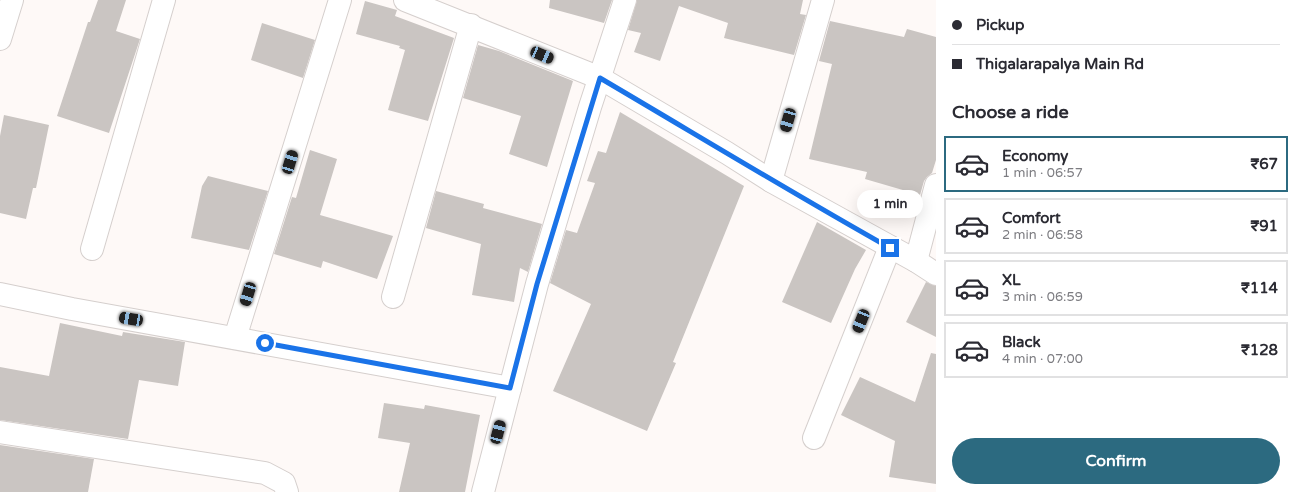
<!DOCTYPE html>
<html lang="en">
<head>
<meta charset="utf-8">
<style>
	body { margin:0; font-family:"Varela Round",sans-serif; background:#f7f7f7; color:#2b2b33; height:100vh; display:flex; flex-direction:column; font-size:15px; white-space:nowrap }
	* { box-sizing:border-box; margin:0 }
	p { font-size:13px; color:#7c7c81 }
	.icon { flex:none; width:22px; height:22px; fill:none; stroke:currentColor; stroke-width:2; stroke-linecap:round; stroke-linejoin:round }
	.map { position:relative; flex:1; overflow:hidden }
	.drawer { display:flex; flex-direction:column; background:#fff; width:360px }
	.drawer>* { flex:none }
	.banner { display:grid; align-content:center; height:88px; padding:0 16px; background:#fff }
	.end { position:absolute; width:18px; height:18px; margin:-9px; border:5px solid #1a73e8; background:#fff; box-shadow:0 0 0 2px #fff }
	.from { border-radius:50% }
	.bubble { position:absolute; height:28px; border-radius:14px; background:#fff; box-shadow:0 4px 16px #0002; font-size:13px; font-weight:800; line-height:28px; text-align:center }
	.car { position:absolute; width:12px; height:24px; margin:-12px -6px; border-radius:5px; box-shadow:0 0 3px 1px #0007; background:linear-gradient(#222 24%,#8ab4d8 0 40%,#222 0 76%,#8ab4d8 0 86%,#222 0) }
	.banner b { display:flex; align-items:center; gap:14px; height:38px; font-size:15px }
	.banner b+b { border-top:1px solid #e1e1e2 }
	.banner i { width:10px; height:10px; background:#2b2b33 }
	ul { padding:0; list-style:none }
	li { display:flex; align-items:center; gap:12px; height:56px; margin:0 8px 6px; padding:0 8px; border:2px solid #e1e1e2; border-radius:0px }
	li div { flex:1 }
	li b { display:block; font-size:15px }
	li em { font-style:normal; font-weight:800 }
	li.active { border-color:#2c6a80 }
	li>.icon { width:36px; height:36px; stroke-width:1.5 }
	h2 { padding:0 16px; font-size:18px; line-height:48px }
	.cta { display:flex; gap:8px; margin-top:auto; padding:8px 16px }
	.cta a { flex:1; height:46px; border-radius:24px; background:#2c6a80; color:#fff; font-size:16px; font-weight:800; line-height:46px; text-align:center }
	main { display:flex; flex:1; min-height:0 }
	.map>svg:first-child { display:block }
	.building { fill:#cac5c2 }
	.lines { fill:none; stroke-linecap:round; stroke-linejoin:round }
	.minor-casing { stroke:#d5cfcd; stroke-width:24 }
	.minor { stroke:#fff; stroke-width:22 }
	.route { stroke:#1a73e8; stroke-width:5 }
</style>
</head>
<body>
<main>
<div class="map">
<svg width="936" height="492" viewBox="0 0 936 492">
	<rect width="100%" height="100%" fill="#fef9f7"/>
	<g class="building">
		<path d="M98,0H126L116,31L140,39L109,133L57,116L88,22H90Z"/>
		<path d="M550,0H612L604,23L549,8Z"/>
		<path d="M637,0H803L800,14L806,15L794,55L724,38L728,23L679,6L660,61L634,52L641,33L628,30Z"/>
		<path d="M365,1L397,10L395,16L454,38L428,121L388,110L405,50L399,48L400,46L356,34Z"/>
		<path d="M830,21L904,37L907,29L936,37V160L932,173L927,177L924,181L920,195L865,179L867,172L809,159L832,64L819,61Z"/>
		<path d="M262,23L315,40L303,78L251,60Z"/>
		<path d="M478,45L499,51L573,81L547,167L509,154L521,116L463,98Z"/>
		<path d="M620,112L744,186L673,362L676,363L647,431L553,391L591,304L550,283L566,230L577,233L595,183L587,181L598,151L606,153Z"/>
		<path d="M4,115L49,125L36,188H33L26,219L0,213V136Z"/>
		<path d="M310,150L337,159L320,215L393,236L377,279L323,261L321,268L274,254L292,197L296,198Z"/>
		<path d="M208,176L268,191L249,250L191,238L202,186Z"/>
		<path d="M436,191L484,204L483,208L542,224L528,272L520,268L514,302L472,295L481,244L426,228Z"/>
		<path d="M817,222L866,250L855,269L831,323L782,302Z"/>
		<path d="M926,282L936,286V337L906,322Z"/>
		<path d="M60,323L122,336L123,332L185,342L178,386L139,380L128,439L0,420V367L49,376Z"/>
		<path d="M931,353L936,354V484L889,477L895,441L841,415L860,377L915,402Z"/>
		<path d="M384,403L424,409L425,405L480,415L465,492H399L410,443L378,438Z"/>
		<path d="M0,445L94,459L88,492H0Z"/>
	</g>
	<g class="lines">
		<g class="minor-casing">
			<g id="minor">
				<path d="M405,0L600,78L727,153L771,181L916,261L936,274"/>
				<path d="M0,39L12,0"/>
				<path d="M771,181L823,0"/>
				<path d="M92,249L164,0"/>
				<path d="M916,261L936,185"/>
				<path d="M0,294L72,309L510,388"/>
				<path d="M393,297L471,25"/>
				<path d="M235,338L340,0"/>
				<path d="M0,432L265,473L284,483L287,492"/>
				<path d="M814,438L890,247"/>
				<path d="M483,492L537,284L590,107L625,0"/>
			</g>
		</g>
		<use href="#minor" class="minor"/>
	</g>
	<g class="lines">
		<path class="route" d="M265,343L510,388L537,284L600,78C697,135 792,193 890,248"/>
	</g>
</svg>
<i class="end from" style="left:265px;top:343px"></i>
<i class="end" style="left:890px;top:248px"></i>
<div class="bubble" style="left:857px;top:190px;width:66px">1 min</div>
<i class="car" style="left:542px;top:55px;rotate:113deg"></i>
<i class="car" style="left:788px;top:120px;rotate:196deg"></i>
<i class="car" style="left:290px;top:162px;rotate:17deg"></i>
<i class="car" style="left:248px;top:294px;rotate:197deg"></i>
<i class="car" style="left:131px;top:319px;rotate:280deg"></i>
<i class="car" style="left:861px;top:321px;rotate:202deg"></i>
<i class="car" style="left:498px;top:432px;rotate:15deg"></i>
</div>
<section class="drawer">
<div class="banner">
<b><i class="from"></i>Pickup</b>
<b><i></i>Thigalarapalya Main Rd</b>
</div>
<h2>Choose a ride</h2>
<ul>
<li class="active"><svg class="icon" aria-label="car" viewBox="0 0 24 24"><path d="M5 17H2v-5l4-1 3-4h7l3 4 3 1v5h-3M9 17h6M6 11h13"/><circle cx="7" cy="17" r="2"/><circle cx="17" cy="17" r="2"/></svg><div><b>Economy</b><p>1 min · 06:57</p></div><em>₹67</em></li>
<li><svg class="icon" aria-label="car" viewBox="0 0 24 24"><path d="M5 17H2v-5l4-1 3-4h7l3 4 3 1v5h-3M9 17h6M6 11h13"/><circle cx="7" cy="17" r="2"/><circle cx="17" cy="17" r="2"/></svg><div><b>Comfort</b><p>2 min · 06:58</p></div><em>₹91</em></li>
<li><svg class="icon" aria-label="car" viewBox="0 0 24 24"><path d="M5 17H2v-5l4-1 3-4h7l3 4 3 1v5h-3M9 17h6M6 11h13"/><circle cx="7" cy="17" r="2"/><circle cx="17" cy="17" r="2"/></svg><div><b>XL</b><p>3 min · 06:59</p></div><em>₹114</em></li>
<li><svg class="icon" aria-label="car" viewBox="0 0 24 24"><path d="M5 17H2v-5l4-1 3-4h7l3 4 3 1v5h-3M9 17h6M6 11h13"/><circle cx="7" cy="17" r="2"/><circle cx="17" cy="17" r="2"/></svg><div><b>Black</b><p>4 min · 07:00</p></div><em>₹128</em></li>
</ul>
<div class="cta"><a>Confirm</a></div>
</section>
</main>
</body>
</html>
